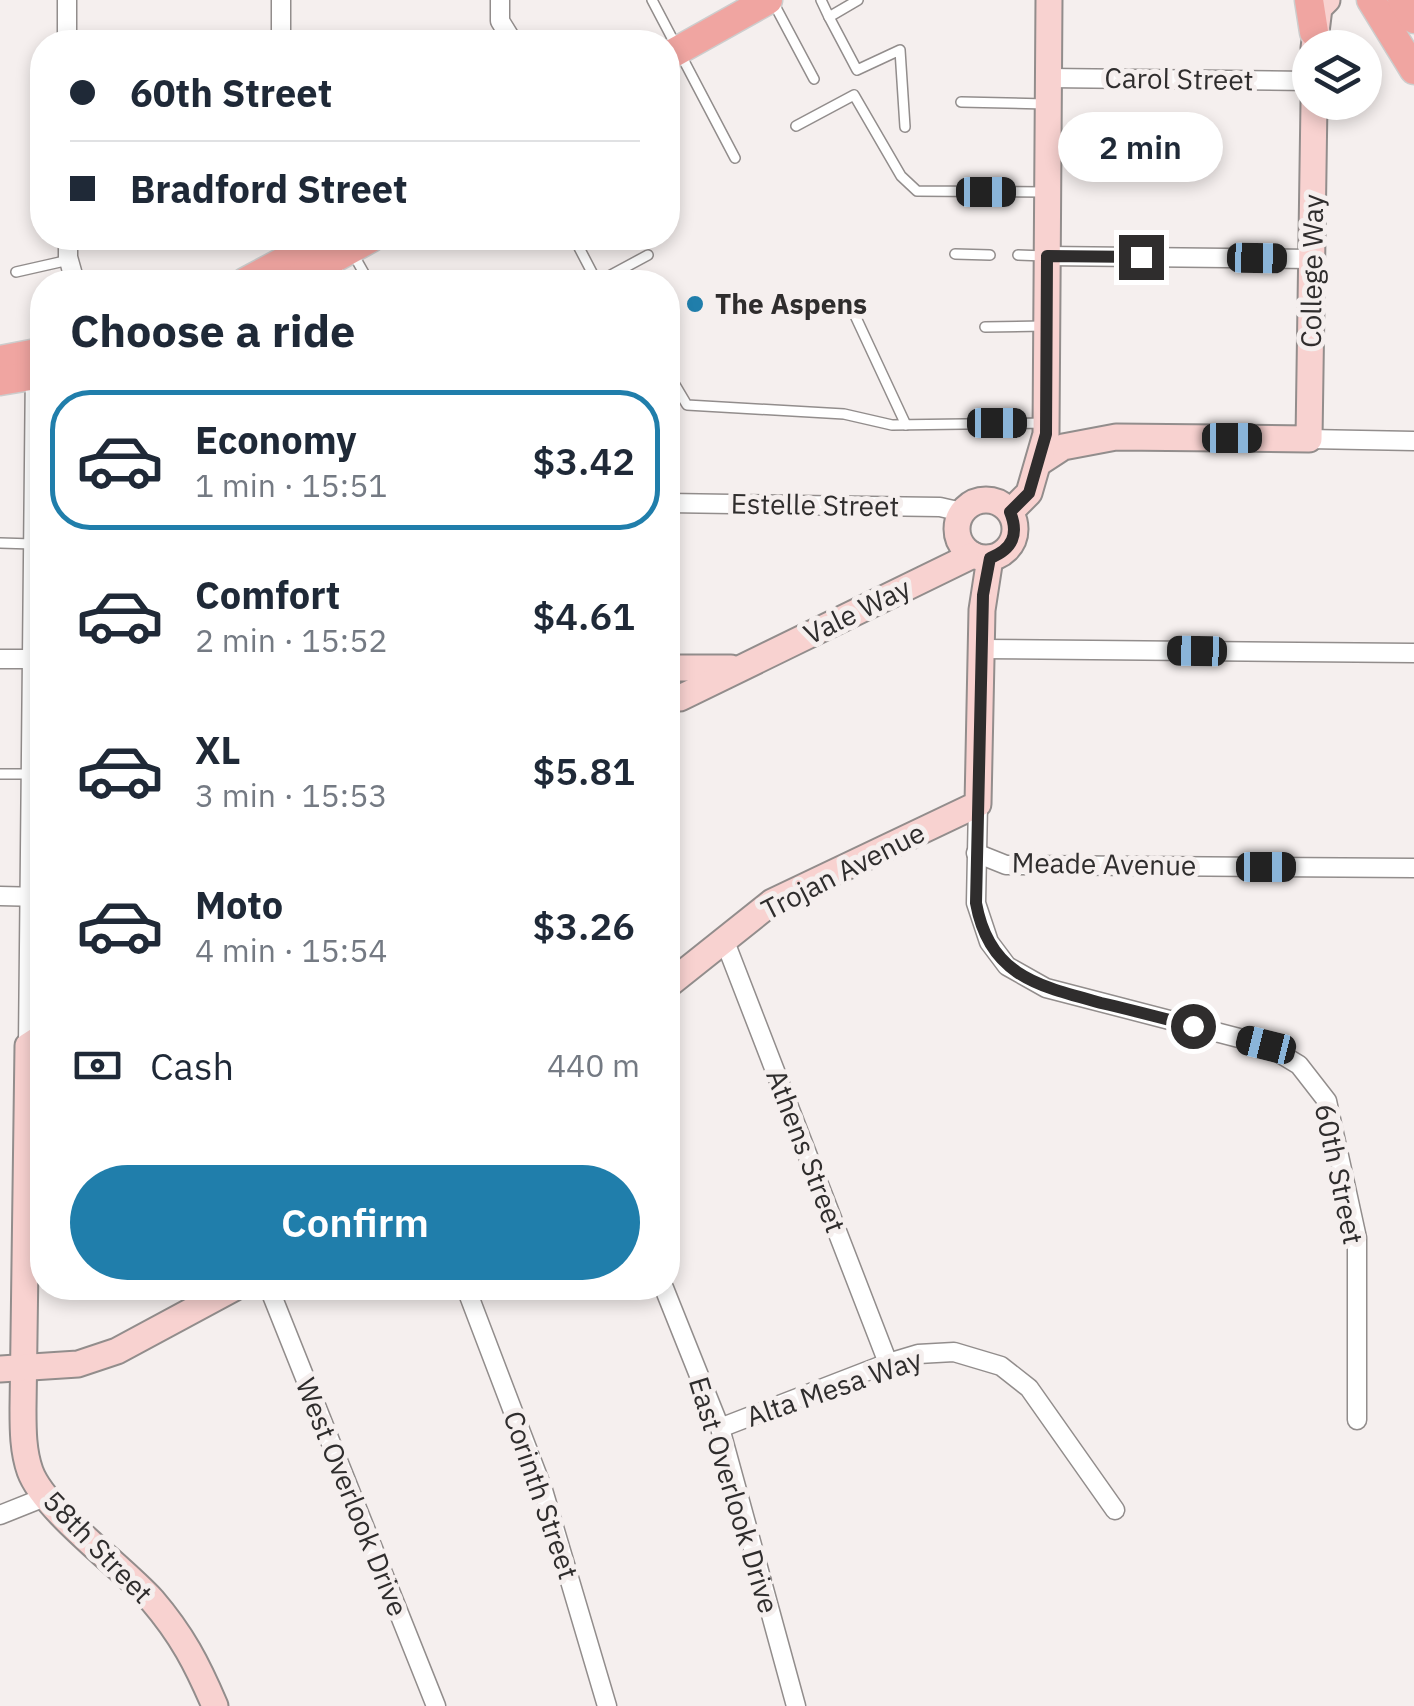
<!DOCTYPE html>
<html lang="en">
<head>
<meta charset="utf-8">
<style>
	body { margin:0; font-family:"IBM Plex Sans",sans-serif; background:#f6f6f7; color:#1f2937; height:100vh; display:flex; flex-direction:column; font-size:38px; white-space:nowrap }
	* { box-sizing:border-box; margin:0 }
	p { font-size:32px; color:#747a83 }
	.icon { flex:none; width:55px; height:55px; fill:none; stroke:currentColor; stroke-width:2; stroke-linecap:round; stroke-linejoin:round }
	.map { position:relative; flex:1; overflow:hidden }
	.drawer { position:absolute; left:30px; top:270px; width:650px; height:1030px; display:flex; flex-direction:column; background:#fff; border-radius:40px; box-shadow:0 5px 15px #0003 }
	.drawer>* { flex:none }
	.hud { position:absolute; left:30px; top:30px; width:650px; height:220px; border-radius:40px; box-shadow:0 5px 15px #0003; display:grid; align-content:center; height:220px; padding:0 40px; background:#fff }
	.tools { position:absolute; left:1292px; top:30px; display:grid; gap:20px }
	.tools a { display:grid; place-items:center; width:90px; height:90px; border-radius:50%; background:#fff; box-shadow:0 5px 15px #0003; font-size:50px }
	.end { position:absolute; width:45px; height:45px; margin:-22px; border:12px solid #2f2d2d; background:#fff; box-shadow:0 0 0 5px #fff }
	.from { border-radius:50% }
	.bubble { position:absolute; height:70px; border-radius:35px; background:#fff; box-shadow:0 5px 15px #0003; font-size:32px; font-weight:600; line-height:70px; text-align:center }
	.car { position:absolute; width:30px; height:60px; margin:-30px -15px; border-radius:12px; box-shadow:0 0 8px 2px #0007; background:linear-gradient(#222 24%,#8ab4d8 0 40%,#222 0 76%,#8ab4d8 0 86%,#222 0) }
	.hud b { display:flex; align-items:center; gap:35px; height:95px; font-size:38px }
	.hud b+b { border-top:2px solid #e0e1e3 }
	.hud i { width:25px; height:25px; background:#1f2937 }
	ul { padding:0; list-style:none }
	li { display:flex; align-items:center; gap:30px; height:140px; margin:0 20px 15px; padding:0 20px; border:5px solid transparent; border-radius:40px }
	li div { flex:1 }
	li b { display:block; font-size:38px }
	li em { font-style:normal; font-weight:600 }
	li.on { border-color:#207eab }
	li>.icon { width:90px; height:90px; stroke-width:1.5 }
	h2 { padding:0 40px; font-size:45px; line-height:120px }
	.pay { display:flex; align-items:center; gap:25px; height:110px; padding:0 40px; font-size:38px }
	.pay p { margin-inline-start:auto }
	.cta { display:flex; gap:20px; margin-top:auto; padding:20px 40px }
	.cta a { flex:1; height:115px; border-radius:60px; background:#207eab; color:#fff; font-size:40px; font-weight:600; line-height:115px; text-align:center }
	.map>svg:first-child { display:block }
	.lines { fill:none; stroke-linecap:round; stroke-linejoin:round }
	.lane-casing { stroke:#928d8c; stroke-width:12 }
	.street-casing { stroke:#928d8c; stroke-width:21 }
	.secondary-casing { stroke:#928d8c; stroke-width:29 }
	.primary-casing { stroke:#cdcdcd; stroke-width:31 }
	.lane { stroke:#fff; stroke-width:9 }
	.street { stroke:#fff; stroke-width:18 }
	.secondary { stroke:#f8d2d0; stroke-width:25 }
	.primary { stroke:#f0a5a1; stroke-width:28 }
	.route { stroke:#2f2d2d; stroke-width:12 }
	.poi-dot { fill:#207eab; stroke:#f5efee; stroke-width:4 }
	.labels { text-anchor:middle; stroke-width:10; stroke-linejoin:round; paint-order:stroke }
	.street-label { font-size:28px; fill:#2f2d2d; stroke:#f5efee }
	.poi-label { font-size:28px; font-weight:bold; fill:#2f2d2d; stroke:#f5efee; text-anchor:start }
</style>
</head>
<body>
<div class="map">
<svg width="1414" height="1706" viewBox="0 0 1414 1706">
	<rect width="100%" height="100%" fill="#f5efee"/>
	<g class="lines">
		<g class="lane-casing">
			<g id="lane">
				<path d="M652,0L735,158"/>
				<path d="M821,0L829,17L858,0"/>
				<path d="M773,2L814,79"/>
				<path d="M829,17L857,70L900,50L905,127"/>
				<path d="M961,102L1046,104"/>
				<path d="M796,126L854,95L901,176L917,191L1045,192"/>
				<path d="M668,133L673,143"/>
				<path d="M574,238L597,282"/>
				<path d="M579,247L599,238"/>
				<path d="M352,252L369,282"/>
				<path d="M955,254L990,255"/>
				<path d="M1018,255L1045,256"/>
				<path d="M334,261L343,282"/>
				<path d="M16,272L69,260"/>
				<path d="M135,282L155,276L158,282"/>
				<path d="M598,282L648,255"/>
				<path d="M852,309L906,425"/>
				<path d="M985,327L1044,326"/>
				<path d="M668,373L687,405L844,414L892,425L1045,423"/>
				<path d="M0,543L33,544"/>
				<path d="M0,774H31"/>
			</g>
		</g>
		<g class="street-casing">
			<g id="street">
				<path d="M67,0V42"/>
				<path d="M281,0V42"/>
				<path d="M500,0V21L513,42"/>
				<path d="M1049,78L1310,81"/>
				<path d="M68,238V257L75,282"/>
				<path d="M1047,256L1312,259"/>
				<path d="M1309,439L1414,441"/>
				<path d="M668,503L940,507L962,512"/>
				<path d="M980,649L1414,653"/>
				<path d="M0,659H39"/>
				<path d="M978,804L976,903L989,942L1007,966L1046,988L1266,1045L1299,1065L1327,1101L1357,1238V1420"/>
				<path d="M976,853L1006,865L1414,868"/>
				<path d="M0,896L42,897"/>
				<path d="M724,939L888,1363"/>
				<path d="M28,1046L35,366"/>
				<path d="M269,1288L436,1706"/>
				<path d="M466,1288L543,1490L607,1706"/>
				<path d="M664,1288L720,1428L796,1706"/>
				<path d="M720,1428L888,1363L918,1354L954,1352L1001,1366L1029,1388L1115,1510"/>
				<path d="M0,1515L45,1497"/>
			</g>
		</g>
		<g class="secondary-casing">
			<g id="secondary">
				<path d="M1314,48L1319,8L1327,0"/>
				<path d="M1040,462L1063,447L1116,437L1309,439L1314,102"/>
				<circle cx="986" cy="529" r="29"/>
				<path d="M1010,512L1029,493L1046,434L1049,0"/>
				<path d="M668,668H731"/>
				<path d="M680,698L973,555"/>
				<path d="M668,985L772,902L978,804L982,610L990,558"/>
				<path d="M42,1037L28,1046L23,1409C23,1430 23,1451 30,1471C44,1510 121,1566 152,1600C182,1635 197,1664 215,1706"/>
				<path d="M0,1369L78,1364L117,1351L234,1288"/>
			</g>
		</g>
		<g class="primary-casing">
			<g id="primary">
				<path d="M1309,0L1314,32"/>
				<path d="M1371,0L1414,70"/>
				<path d="M1402,0L1414,19"/>
				<path d="M668,56L768,0"/>
				<path d="M245,282L327,238"/>
				<path d="M291,282L371,238"/>
				<path d="M0,360L42,352"/>
				<path d="M0,381L42,374"/>
			</g>
		</g>
		<use href="#lane" class="lane"/>
		<use href="#street" class="street"/>
		<use href="#secondary" class="secondary"/>
		<use href="#primary" class="primary"/>
	</g>
	<g class="lines">
		<path class="route" d="M1141,257L1047,256L1046,434L1029,493L1010,512C1019,534 1013,549 990,558L983,595L976,903C989,976 1039,986 1101,1003C1132,1010 1162,1018 1193,1026"/>
	</g>
	<circle class="poi-dot" cx="695" cy="304" r="10"/>
	<g class="labels">
		<g class="street-label">
			<text transform="translate(1179 79) rotate(1)" y="10">Carol Street</text>
			<text transform="translate(1312 271) rotate(-89)" y="10">College Way</text>
			<text transform="translate(815 505) rotate(1)" y="10">Estelle Street</text>
			<text transform="translate(857 611) rotate(-26)" y="10">Vale Way</text>
			<text transform="translate(1104 864) rotate(1)" y="10">Meade Avenue</text>
			<text transform="translate(843 871) rotate(-27)" y="10">Trojan Avenue</text>
			<text transform="translate(806 1151) rotate(69)" y="10">Athens Street</text>
			<text transform="translate(1339 1174) rotate(78)" y="10">60th Street</text>
			<text transform="translate(834 1388) rotate(-19)" y="10">Alta Mesa Way</text>
			<text transform="translate(541 1495) rotate(71)" y="10">Corinth Street</text>
			<text transform="translate(734 1495) rotate(73)" y="10">East Overlook Drive</text>
			<text transform="translate(352 1497) rotate(68)" y="10">West Overlook Drive</text>
			<text transform="translate(98 1547) rotate(46)" y="10">58th Street</text>
		</g>
		<g class="poi-label">
			<text x="715" y="314">The Aspens</text>
		</g>
	</g>
</svg>
<div class="tools">
<a><svg class="icon" aria-label="layers" viewBox="0 0 24 24"><path d="M12 4l9 5-9 5-9-5zM3 14l9 5 9-5"/></svg></a>
</div>
<i class="end from" style="left:1193px;top:1026px"></i>
<i class="end" style="left:1141px;top:257px"></i>
<div class="bubble" style="left:1058px;top:112px;width:165px">2 min</div>
<i class="car" style="left:986px;top:192px;rotate:90deg"></i>
<i class="car" style="left:1257px;top:258px;rotate:91deg"></i>
<i class="car" style="left:997px;top:423px;rotate:90deg"></i>
<i class="car" style="left:1232px;top:438px;rotate:90deg"></i>
<i class="car" style="left:1197px;top:651px;rotate:271deg"></i>
<i class="car" style="left:1266px;top:867px;rotate:90deg"></i>
<i class="car" style="left:1266px;top:1045px;rotate:284deg"></i>
<div class="hud">
<b><i class="from"></i>60th Street</b>
<b><i></i>Bradford Street</b>
</div>
<section class="drawer">
<h2>Choose a ride</h2>
<ul>
<li class="on"><svg class="icon" aria-label="car" viewBox="0 0 24 24"><path d="M5 17H2v-5l4-1 3-4h7l3 4 3 1v5h-3M9 17h6M6 11h13"/><circle cx="7" cy="17" r="2"/><circle cx="17" cy="17" r="2"/></svg><div><b>Economy</b><p>1 min · 15:51</p></div><em>$3.42</em></li>
<li><svg class="icon" aria-label="car" viewBox="0 0 24 24"><path d="M5 17H2v-5l4-1 3-4h7l3 4 3 1v5h-3M9 17h6M6 11h13"/><circle cx="7" cy="17" r="2"/><circle cx="17" cy="17" r="2"/></svg><div><b>Comfort</b><p>2 min · 15:52</p></div><em>$4.61</em></li>
<li><svg class="icon" aria-label="car" viewBox="0 0 24 24"><path d="M5 17H2v-5l4-1 3-4h7l3 4 3 1v5h-3M9 17h6M6 11h13"/><circle cx="7" cy="17" r="2"/><circle cx="17" cy="17" r="2"/></svg><div><b>XL</b><p>3 min · 15:53</p></div><em>$5.81</em></li>
<li><svg class="icon" aria-label="car" viewBox="0 0 24 24"><path d="M5 17H2v-5l4-1 3-4h7l3 4 3 1v5h-3M9 17h6M6 11h13"/><circle cx="7" cy="17" r="2"/><circle cx="17" cy="17" r="2"/></svg><div><b>Moto</b><p>4 min · 15:54</p></div><em>$3.26</em></li>
</ul>
<div class="pay"><svg class="icon" aria-label="cash" viewBox="0 0 24 24"><path d="M3 7h18v10H3z"/><circle cx="12" cy="12" r="2"/></svg>Cash<p>440 m</p></div>
<div class="cta"><a>Confirm</a></div>
</section>
</div>
</body>
</html>
